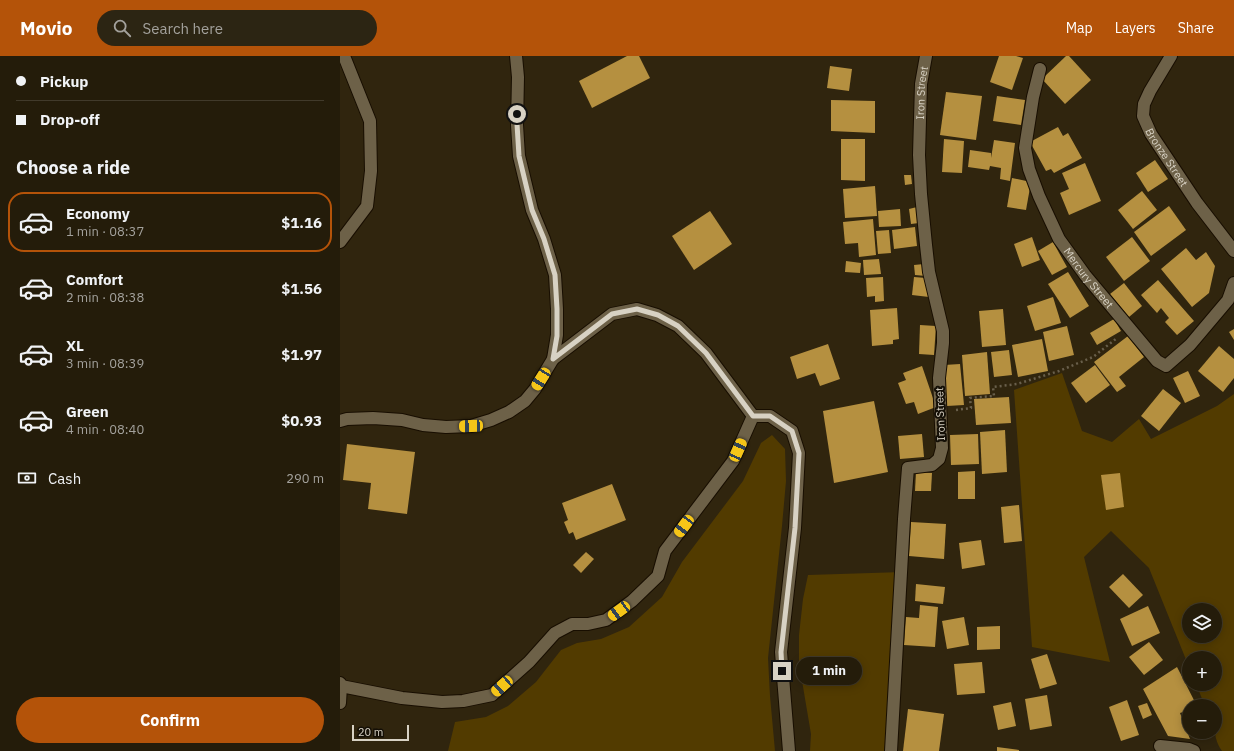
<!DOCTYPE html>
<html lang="en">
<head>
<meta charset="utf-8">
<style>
	body { margin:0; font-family:"IBM Plex Sans",sans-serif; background:#2c2513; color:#f1f3f6; height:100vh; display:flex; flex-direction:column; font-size:15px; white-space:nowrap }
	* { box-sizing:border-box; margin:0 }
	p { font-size:13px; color:#a3a19c }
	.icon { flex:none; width:22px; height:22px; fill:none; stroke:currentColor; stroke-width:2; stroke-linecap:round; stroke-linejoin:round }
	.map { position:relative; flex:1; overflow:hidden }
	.side { display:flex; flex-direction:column; background:#241c0a; width:340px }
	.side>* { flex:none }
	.banner { display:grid; align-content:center; height:88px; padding:0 16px; background:#241c0a }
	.tools { position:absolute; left:842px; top:547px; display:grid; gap:8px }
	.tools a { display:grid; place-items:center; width:40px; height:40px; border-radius:50%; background:#241c0a; box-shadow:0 2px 10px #0003,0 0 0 1px #413a2b; font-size:20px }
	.scale { position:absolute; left:12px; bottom:10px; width:57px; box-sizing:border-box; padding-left:4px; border:2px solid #d8d2c4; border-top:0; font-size:11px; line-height:14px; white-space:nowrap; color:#d8d2c4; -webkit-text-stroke:3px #140f06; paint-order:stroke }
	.end { position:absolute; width:18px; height:18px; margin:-9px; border:5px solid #d8d2c4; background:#111; box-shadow:0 0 0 2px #111 }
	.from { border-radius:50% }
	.bubble { position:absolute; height:28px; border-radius:14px; background:#241c0a; box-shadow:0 2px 10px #0003,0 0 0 1px #413a2b; font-size:13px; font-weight:800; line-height:28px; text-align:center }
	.car { position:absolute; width:12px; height:24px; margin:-12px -6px; border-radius:5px; box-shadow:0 0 3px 1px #0007; background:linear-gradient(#f5c518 24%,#345 0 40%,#f5c518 0 76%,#345 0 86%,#f5c518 0) }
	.banner b { display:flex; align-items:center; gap:14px; height:38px; font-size:15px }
	.banner b+b { border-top:1px solid #413a2b }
	.banner i { width:10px; height:10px; background:#f1f3f6 }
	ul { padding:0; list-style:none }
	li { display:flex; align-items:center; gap:12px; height:60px; margin:0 8px 6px; padding:0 8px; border:2px solid transparent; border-radius:16px }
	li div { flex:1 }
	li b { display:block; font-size:15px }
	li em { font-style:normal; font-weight:800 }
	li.selected { border-color:#b45309 }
	li>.icon { width:36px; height:36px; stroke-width:1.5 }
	h2 { padding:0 16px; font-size:18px; line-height:48px }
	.pay { display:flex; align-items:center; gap:10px; height:44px; padding:0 16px; font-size:15px }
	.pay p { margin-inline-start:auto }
	.primary-button { display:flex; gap:8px; margin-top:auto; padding:8px 16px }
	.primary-button a { flex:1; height:46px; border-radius:24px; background:#b45309; color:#fff; font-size:16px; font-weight:800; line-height:46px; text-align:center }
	header { display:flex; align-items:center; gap:24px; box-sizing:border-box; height:56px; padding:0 20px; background:#b45309; color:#fff }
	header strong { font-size:19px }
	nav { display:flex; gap:22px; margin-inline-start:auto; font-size:14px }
	.search { width:280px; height:36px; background:#2c2513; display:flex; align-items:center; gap:10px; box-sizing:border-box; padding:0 14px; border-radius:22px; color:#a3a19c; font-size:15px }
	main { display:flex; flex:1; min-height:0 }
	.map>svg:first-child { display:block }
	.green { fill:#523b00; fill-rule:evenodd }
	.building { fill:#b59040 }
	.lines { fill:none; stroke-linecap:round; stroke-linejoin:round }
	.minor-casing { stroke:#180e00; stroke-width:14 }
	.path { stroke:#695f4b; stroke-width:2.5; stroke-dasharray:2 3; stroke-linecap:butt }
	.minor { stroke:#6d6148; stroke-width:12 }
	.route { stroke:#d8d2c4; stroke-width:5 }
	.labels { text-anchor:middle; stroke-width:4; stroke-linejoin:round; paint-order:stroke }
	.street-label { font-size:11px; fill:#d8d2c4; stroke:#140f06 }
</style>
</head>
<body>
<header>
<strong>Movio</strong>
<div class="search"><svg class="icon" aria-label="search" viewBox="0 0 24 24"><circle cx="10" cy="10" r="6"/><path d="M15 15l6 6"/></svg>Search here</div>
<nav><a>Map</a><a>Layers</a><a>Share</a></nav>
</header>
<main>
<section class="side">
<div class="banner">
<b><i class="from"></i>Pickup</b>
<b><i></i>Drop-off</b>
</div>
<h2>Choose a ride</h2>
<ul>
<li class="selected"><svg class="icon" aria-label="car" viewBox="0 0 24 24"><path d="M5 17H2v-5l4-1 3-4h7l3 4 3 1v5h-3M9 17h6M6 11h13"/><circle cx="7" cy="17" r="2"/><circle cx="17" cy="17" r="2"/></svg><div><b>Economy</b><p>1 min · 08:37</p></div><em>$1.16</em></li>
<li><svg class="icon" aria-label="car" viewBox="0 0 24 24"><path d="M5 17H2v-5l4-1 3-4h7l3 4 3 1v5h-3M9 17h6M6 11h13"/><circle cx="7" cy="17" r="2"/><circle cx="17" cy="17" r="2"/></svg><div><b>Comfort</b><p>2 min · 08:38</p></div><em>$1.56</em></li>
<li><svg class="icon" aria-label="car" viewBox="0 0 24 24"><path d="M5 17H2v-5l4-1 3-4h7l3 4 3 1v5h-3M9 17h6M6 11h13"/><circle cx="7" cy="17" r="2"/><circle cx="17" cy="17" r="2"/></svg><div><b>XL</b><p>3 min · 08:39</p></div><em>$1.97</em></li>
<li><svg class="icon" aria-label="car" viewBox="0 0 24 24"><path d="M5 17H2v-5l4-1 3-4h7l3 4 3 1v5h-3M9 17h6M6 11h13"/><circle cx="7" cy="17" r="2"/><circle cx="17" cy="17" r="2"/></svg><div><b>Green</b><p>4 min · 08:40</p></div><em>$0.93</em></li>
</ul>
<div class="pay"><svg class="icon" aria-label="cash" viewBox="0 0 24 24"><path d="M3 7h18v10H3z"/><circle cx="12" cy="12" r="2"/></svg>Cash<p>290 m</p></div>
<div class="primary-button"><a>Confirm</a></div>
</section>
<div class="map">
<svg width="894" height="695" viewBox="0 0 894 695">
	<rect width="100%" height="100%" fill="#30250e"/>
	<g class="green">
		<path d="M722,317L742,375L772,386L799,363L811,383L877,350L894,338V695H882C872,682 875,666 875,650H865L856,628H875V602H849V611L809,512L771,475L744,501L770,606L692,591L674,334ZM849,554H875V580H849Z"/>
		<path d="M432,379L445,393L446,425L442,470L428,602L430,640L435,695H108L115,666L146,661L168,650L196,626L221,594L237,587L261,583L289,571L322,541L342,506L403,425L421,387Z"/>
		<path d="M563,516L555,695H470L471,678L459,607V579L463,543L468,519Z"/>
	</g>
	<g class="building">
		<path d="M287,0H299L310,22L252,52L239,25Z"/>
		<path d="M659,0H676L683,2L672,34L650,26Z"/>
		<path d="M726,0H729L751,24L725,48L702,23Z"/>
		<path d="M490,10L512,13L509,35L487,32Z"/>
		<path d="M606,36L642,40L636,84L600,79Z"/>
		<path d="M657,40L685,44L681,69L653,65Z"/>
		<path d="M491,44L535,45V77L491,75Z"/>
		<path d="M718,71L723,80L728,77L742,102L714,117L711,113L706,115L690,86Z"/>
		<path d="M501,83H525V125L501,124Z"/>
		<path d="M604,83L624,85L622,117L602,116Z"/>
		<path d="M654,84L675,87L670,125L660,123L661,112L650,110L649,114L628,111L630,94L651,97V102Z"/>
		<path d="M815,104L828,123L808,136L796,117Z"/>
		<path d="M745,107L761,145L729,159L720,137L729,133L722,117Z"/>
		<path d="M564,119H571L572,128L565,129Z"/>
		<path d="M672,122L691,126L686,154L667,151Z"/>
		<path d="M535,130L537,160L505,162L503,133Z"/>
		<path d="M802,135L817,154L793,173L778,154Z"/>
		<path d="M829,150L846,174L811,200L794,176Z"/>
		<path d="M577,151L579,167L571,168L569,153Z"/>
		<path d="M560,153L561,170L539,171L538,155Z"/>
		<path d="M370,155L392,188L354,214L332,180Z"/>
		<path d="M533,163L536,199L519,201L518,187L505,188L503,166Z"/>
		<path d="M575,171L577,190L554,193L552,174Z"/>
		<path d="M549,174L551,197L538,198L536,175Z"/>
		<path d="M692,181L700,204L682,211L674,188Z"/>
		<path d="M792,181L810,205L784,225L766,201Z"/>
		<path d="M713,186L727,211L712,219L698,195Z"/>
		<path d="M846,192L856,204L866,196L875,210L869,237L852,251L821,213Z"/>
		<path d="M539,203L541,218L524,219L523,204Z"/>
		<path d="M506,205L521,207L520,217L505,216Z"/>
		<path d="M584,208L586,220L575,219L574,209Z"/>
		<path d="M728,216L749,250L730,262L708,228Z"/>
		<path d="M543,221L544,245L535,246V240L527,241L526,222Z"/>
		<path d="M574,221L586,222L589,241L572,239Z"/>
		<path d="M818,224L854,265L837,279L825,266L829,262L821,252L817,257L801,239Z"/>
		<path d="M784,227L802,250L789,261L770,238Z"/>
		<path d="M713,241L721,267L695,275L687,250Z"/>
		<path d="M557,252L559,283L553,284V288L532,290L530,254Z"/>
		<path d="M663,253L666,289L642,291L639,255Z"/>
		<path d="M774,263L781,275L757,289L750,277Z"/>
		<path d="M580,269L596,270L594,299L579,298Z"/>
		<path d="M727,270L734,299L709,305L703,276Z"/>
		<path d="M894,273V284L889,276Z"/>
		<path d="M788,280L804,301L779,321L786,330L777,336L754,306Z"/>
		<path d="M702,283L708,315L678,321L672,289Z"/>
		<path d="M488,288L500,323L480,330L475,317L457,323L450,301Z"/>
		<path d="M879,290L894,303V322L883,336L858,315Z"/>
		<path d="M669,294L672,319L654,321L651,296Z"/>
		<path d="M647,296L650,338L625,340L622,299Z"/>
		<path d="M620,308L624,349L607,350L604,309Z"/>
		<path d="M755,309L770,329L746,347L731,327Z"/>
		<path d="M582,310L596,351L578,358L574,346L566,348L558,327L566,324L563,317Z"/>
		<path d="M848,315L860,340L845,347L833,322Z"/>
		<path d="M823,333L841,347L819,375L801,360Z"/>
		<path d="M669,341L671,367L636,369L634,343Z"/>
		<path d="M534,345L548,416L494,427L483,355Z"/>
		<path d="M665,374L667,416L642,418L640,376Z"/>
		<path d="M582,378L584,401L560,403L558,380Z"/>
		<path d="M638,378L639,408L611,409L610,379Z"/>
		<path d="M7,388L75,396L67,458L28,453L31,427L3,424Z"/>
		<path d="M635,415V443H618V416Z"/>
		<path d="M576,416L592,417L591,435H575Z"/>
		<path d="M780,417L784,451L766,454L761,419Z"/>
		<path d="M272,428L286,464L236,484L233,476L229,478L224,466L228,464L222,447Z"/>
		<path d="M679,449L682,485L664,487L661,451Z"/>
		<path d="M571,466L606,468L604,503L569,500Z"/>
		<path d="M641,484L645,509L622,513L619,487Z"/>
		<path d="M246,496L254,503L241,517L233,509Z"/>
		<path d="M783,518L803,539L789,552L769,531Z"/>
		<path d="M576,528L605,531L603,548L575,545Z"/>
		<path d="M580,549L598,551L595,591L564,589L566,561L579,562Z"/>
		<path d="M808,550L820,577L792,590L780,563Z"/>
		<path d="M624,561L629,589L607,593L602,565Z"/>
		<path d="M660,570V593L637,594V571Z"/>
		<path d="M809,586L823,604L804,619L789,601Z"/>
		<path d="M707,598L717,628L700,633L691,603Z"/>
		<path d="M642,606L645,637L617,639L614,608Z"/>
		<path d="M837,611L857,650H849V654L840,657L850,683L828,680L803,633Z"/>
		<path d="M707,639L712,670L690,674L685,643Z"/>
		<path d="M787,644L799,679L781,685L769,651Z"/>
		<path d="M671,646L676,670L658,674L653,650Z"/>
		<path d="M807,647L812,659L803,663L798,650Z"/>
		<path d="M568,653L604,658L599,695H563Z"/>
		<path d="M853,676H870L856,683Z"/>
		<path d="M657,691L679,694V695H657Z"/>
	</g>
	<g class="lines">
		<g class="minor-casing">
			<g id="minor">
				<path id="s1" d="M831,0L810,35L804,48L803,60L811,78L857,147L894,195"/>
				<path id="s2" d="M700,13L693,41L685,92L689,113L699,140L719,183L745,219L817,305L826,310L850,289L888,244L894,227"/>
				<path d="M0,186L27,150L31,115L30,65L4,0"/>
				<path d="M213,303L272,258L297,253L317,259L338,270L366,297L413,360"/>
				<path d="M413,360H430L452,375L459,397L455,472L441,596L449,695"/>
				<path d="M0,365L7,363L33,362L62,364L83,369L106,371L131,370L151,364L169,356L185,345L195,333L213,303L217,279V253L215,219L204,183L192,154L179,100L177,69L178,21L176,0"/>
				<path d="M0,627L1,630L0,647"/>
				<path d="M1,630L62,642L102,646L123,645L152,639L189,606L215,577L232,568H248L266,564L292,545L318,520L325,495L393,405L413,360"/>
				<path d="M820,690L849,693L854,695"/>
				<path id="s3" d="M551,695L564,463L568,412L592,409L599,403L602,392L599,322L603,287V275L589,216L586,189L581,138L579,99L581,28L586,0"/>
			</g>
		</g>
		<path class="path" d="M616,354L631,352L630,342L654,340L653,331L677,328L719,315L753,301L777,282"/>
		<use href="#minor" class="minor"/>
	</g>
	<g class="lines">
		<path class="route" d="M177,58V68L179,100L192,154L204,183L215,219L217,253V280L213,303L272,258L297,253L318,259L338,270L366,297L413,360H430L452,375L459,397L455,472L441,596L442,615"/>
	</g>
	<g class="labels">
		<g class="street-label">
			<text dy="4" stroke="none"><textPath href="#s3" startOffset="686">Iron Street</textPath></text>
			<text dy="4" stroke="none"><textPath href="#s1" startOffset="115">Bronze Street</textPath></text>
			<text dy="4" stroke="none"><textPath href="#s2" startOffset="227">Mercury Street</textPath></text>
			<text transform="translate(600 358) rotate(-92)" y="4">Iron Street</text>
		</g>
	</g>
</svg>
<div class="tools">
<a><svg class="icon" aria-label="layers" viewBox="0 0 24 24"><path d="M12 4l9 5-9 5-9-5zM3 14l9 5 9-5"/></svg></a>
<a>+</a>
<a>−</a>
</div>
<div class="scale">20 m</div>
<i class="end from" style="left:177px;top:58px"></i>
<i class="end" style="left:442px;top:615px"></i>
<div class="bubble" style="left:456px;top:601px;width:66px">1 min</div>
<i class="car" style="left:201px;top:323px;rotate:212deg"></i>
<i class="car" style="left:131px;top:370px;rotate:268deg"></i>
<i class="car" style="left:398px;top:394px;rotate:24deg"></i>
<i class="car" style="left:344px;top:470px;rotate:217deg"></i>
<i class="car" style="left:279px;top:555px;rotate:234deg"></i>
<i class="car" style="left:162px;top:630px;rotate:228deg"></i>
</div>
</main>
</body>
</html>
